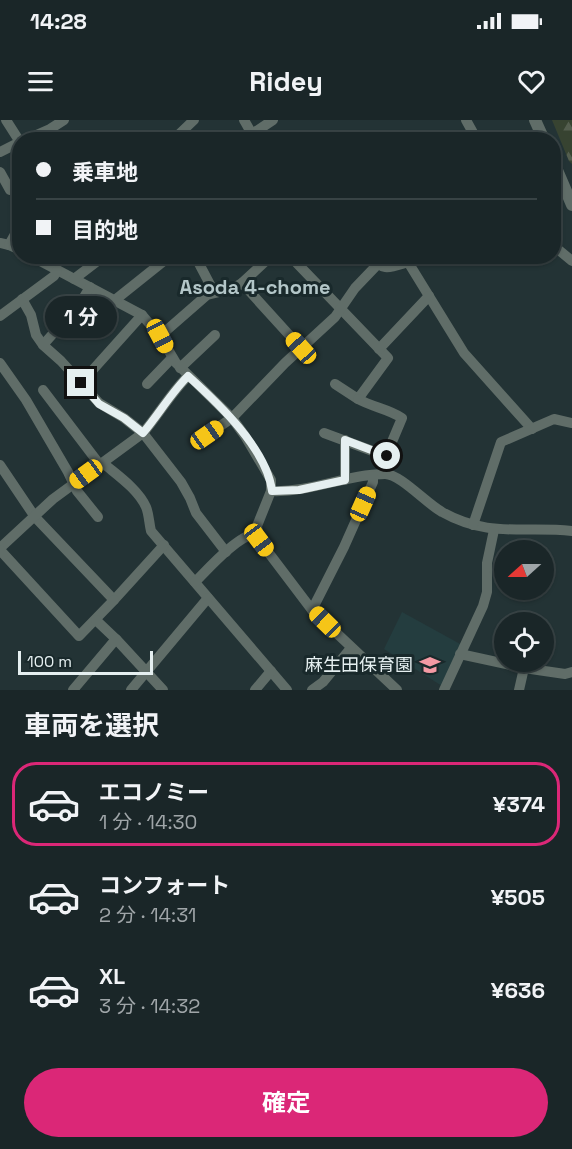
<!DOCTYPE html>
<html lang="ja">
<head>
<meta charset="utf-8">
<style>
	body { margin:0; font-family:"Space Grotesk","Noto Sans JP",sans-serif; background:#273234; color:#f1f3f6; height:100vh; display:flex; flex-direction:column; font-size:22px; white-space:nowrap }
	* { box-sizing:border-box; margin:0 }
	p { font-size:20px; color:#9fa5a8 }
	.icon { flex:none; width:33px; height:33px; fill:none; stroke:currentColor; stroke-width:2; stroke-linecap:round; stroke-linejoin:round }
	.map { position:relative; height:570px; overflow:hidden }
	.side { display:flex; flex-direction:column; background:#1a2628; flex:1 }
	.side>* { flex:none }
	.banner { position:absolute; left:12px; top:12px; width:549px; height:132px; border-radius:24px; box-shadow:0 2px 4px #0004,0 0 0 2px #384345; display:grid; align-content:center; height:132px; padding:0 24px; background:#1a2628 }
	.needle { width:39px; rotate:249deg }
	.fabs { position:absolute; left:494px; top:420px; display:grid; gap:12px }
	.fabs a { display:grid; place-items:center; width:60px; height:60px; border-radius:50%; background:#1a2628; box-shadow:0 2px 4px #0004,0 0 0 2px #384345; font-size:30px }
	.scale { position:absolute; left:18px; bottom:15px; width:135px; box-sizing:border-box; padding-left:6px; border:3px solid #e5eff0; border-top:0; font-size:16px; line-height:21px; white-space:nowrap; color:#e5eff0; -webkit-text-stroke:4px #19292b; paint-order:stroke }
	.end { position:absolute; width:27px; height:27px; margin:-14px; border:8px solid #e5eff0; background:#111; box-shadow:0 0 0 3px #111 }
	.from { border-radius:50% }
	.bubble { position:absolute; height:42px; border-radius:21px; background:#1a2628; box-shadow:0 2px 4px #0004,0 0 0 2px #384345; font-size:20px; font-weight:700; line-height:42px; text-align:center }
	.car { position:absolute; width:18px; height:36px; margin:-18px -9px; border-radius:8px; box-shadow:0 0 4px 2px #0007; background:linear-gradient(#f5c518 24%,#345 0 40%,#f5c518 0 76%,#345 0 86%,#f5c518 0) }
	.banner b { display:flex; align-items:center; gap:21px; height:57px; font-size:22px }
	.banner b+b { border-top:2px solid #384345 }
	.banner i { width:15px; height:15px; background:#f1f3f6 }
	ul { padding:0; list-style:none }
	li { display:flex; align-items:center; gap:18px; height:84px; margin:0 12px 9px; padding:0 12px; border:3px solid transparent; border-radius:24px }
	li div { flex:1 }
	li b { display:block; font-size:22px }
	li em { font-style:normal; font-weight:700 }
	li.active { border-color:#db2777 }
	li>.icon { width:54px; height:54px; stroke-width:1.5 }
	h2 { padding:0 24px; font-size:27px; line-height:72px }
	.cta { display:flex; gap:12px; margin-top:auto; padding:12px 24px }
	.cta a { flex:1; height:69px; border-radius:36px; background:#db2777; color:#fff; font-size:24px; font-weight:700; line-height:69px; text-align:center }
	.status { display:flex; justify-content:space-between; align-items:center; height:42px; padding:0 30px; background:#1a2628; direction:ltr }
	.status svg { height:16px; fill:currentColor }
	header { display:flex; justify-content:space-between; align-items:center; height:78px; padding:0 24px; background:#1a2628; font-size:27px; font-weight:700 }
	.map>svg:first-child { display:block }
	.built { fill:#243d3f }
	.forest { fill:url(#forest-firs) }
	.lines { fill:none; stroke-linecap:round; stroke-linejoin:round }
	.minor { stroke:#606d68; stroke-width:10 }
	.tertiary { stroke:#606d68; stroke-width:12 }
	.route { stroke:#e5eff0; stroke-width:8 }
	.labels { text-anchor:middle; stroke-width:6; stroke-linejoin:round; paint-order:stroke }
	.poi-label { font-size:18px; fill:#e5eff0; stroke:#19292b; text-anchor:end }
	.neighbourhood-label { font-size:20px; font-weight:bold; fill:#b3c6c8; stroke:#19292b }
</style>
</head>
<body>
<div class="status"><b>14:28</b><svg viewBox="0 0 49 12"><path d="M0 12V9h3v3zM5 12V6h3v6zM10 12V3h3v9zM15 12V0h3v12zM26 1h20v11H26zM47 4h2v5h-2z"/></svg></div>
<header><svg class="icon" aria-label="menu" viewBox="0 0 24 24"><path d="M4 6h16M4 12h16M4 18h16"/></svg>Ridey<svg class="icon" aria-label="heart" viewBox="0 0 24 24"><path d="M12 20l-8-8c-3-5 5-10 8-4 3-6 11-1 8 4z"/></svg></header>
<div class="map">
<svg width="572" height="570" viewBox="0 0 572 570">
	<defs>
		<pattern id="forest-firs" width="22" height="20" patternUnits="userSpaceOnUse" patternTransform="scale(1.5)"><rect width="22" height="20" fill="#374331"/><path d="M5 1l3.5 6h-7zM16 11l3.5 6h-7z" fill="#545e4f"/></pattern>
	</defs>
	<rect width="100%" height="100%" fill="#233335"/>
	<path class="built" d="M402,492L462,525L442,566L384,529Z"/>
	<path class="forest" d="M552,0H572V44L569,41Z"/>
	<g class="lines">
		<g class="minor">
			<path d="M6,0L20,22"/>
			<path d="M244,0L252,14L245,20"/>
			<path d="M466,0L477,20"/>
			<path d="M25,20L50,9L64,0"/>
			<path d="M102,20L105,18L107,20"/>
			<path d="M173,20L194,0"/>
			<path d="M255,20L252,14L273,0"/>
			<path d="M0,32L20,22"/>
			<path d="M0,52L10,70"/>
			<path d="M0,123L9,125L20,130"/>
			<path d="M9,125L14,116L20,112"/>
			<path d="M554,126L572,141"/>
			<path d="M31,136L142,195L160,216L176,243L232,298L245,316L271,360V371L257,406L259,420L312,490L397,570"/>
			<path d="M195,136L214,172"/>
			<path d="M290,136L388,238L358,279L335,264"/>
			<path d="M369,136C384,152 389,148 408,142L464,233L532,309"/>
			<path d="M74,159L104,136"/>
			<path d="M242,163L301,228"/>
			<path d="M22,179L31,195L36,215L43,225"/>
			<path d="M115,180L170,136"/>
			<path d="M0,196L54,156L57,151"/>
			<path d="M160,216L207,175L232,169L242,163L271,136"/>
			<path d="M379,229L429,176"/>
			<path d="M0,243L26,280L68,352L77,371L98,397"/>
			<path d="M180,248L215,215"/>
			<path d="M188,256C171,273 159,294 143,313L181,362L190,378L196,393L226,432"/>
			<path d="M81,263L61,241L43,225L81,182L90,167"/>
			<path d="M147,264L172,238"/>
			<path d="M43,270L100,345"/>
			<path d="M324,313L386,336L402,298C389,289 372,287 358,279"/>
			<path d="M207,315L232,298L285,243L335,197L355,168L377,145"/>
			<path d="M345,320V360"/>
			<path d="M103,343C117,355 138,369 146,387C149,394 149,403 151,411L287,570"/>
			<path d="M0,345L35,397L114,480L164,425"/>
			<path d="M271,371C310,373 347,354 385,354C400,354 427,384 442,392C488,418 524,406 572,411"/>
			<path d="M473,405L501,322L554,299L572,303"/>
			<path d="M0,428L53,379L143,313L124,298L99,283L81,263L142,195"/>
			<path d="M0,430L79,516L114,480"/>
			<path d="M195,462C209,448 237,416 257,413"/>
			<path d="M312,490L344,427L373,362V356"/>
			<path d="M96,500L116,519L163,570"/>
			<path d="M460,534L524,548L565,554L572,552"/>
			<path d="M73,570L116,519"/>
			<path d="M131,570L208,478"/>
			<path d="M255,570L271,551"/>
			<path d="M312,570L323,562L351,528"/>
			<path d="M444,570L483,486L487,472V443L494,410"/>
			<path d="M519,570L524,548"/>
		</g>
		<g class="tertiary">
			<path d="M535,0L544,20"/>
			<path d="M554,43L572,85"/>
		</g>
	</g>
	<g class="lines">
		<path class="route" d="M81,263L99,284L124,298L143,313C159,294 171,273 188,256C218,283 267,329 272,371L299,370L345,360V320L387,336"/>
	</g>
	<defs>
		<g id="school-bare" transform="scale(1.62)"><path d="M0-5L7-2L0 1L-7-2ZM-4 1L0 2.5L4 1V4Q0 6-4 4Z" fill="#f49aa4" stroke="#19292b" stroke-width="2.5" paint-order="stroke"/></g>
	</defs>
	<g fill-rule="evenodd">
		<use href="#school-bare" x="430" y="545"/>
	</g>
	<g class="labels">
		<g class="poi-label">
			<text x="413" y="551">麻生田保育園</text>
		</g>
		<g class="neighbourhood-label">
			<text x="255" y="174">Asoda 4-chome</text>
		</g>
	</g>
</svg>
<div class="fabs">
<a><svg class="needle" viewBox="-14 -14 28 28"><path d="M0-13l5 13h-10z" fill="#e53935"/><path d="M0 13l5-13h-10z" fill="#9fa5a8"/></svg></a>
<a><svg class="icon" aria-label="locate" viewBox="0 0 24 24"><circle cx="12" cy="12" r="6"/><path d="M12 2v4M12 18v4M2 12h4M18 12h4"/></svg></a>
</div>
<div class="scale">100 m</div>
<i class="end from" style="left:387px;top:336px"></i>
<i class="end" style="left:81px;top:263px"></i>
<div class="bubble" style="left:45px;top:176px;width:72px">1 分</div>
<i class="car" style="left:160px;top:216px;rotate:152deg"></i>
<i class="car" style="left:301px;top:228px;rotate:318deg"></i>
<i class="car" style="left:207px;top:315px;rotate:55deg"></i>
<i class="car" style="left:86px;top:354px;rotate:234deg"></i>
<i class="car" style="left:363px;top:384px;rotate:24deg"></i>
<i class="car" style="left:259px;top:420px;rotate:143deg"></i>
<i class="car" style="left:325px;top:502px;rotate:314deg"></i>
<div class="banner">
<b><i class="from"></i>乗車地</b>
<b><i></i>目的地</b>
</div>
</div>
<section class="side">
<h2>車両を選択</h2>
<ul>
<li class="active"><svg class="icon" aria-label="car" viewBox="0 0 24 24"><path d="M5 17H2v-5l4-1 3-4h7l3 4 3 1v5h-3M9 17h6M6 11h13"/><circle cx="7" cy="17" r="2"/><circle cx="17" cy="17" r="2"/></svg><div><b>エコノミー</b><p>1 分 · 14:30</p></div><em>¥374</em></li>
<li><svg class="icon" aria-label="car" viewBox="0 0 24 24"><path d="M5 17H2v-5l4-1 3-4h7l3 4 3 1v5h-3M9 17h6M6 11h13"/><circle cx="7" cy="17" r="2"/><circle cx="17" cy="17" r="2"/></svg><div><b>コンフォート</b><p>2 分 · 14:31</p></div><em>¥505</em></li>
<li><svg class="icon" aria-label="car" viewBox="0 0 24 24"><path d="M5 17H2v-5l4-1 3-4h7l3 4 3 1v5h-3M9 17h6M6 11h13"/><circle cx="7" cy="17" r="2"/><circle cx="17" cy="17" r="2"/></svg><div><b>XL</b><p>3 分 · 14:32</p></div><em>¥636</em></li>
</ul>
<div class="cta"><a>確定</a></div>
</section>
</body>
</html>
